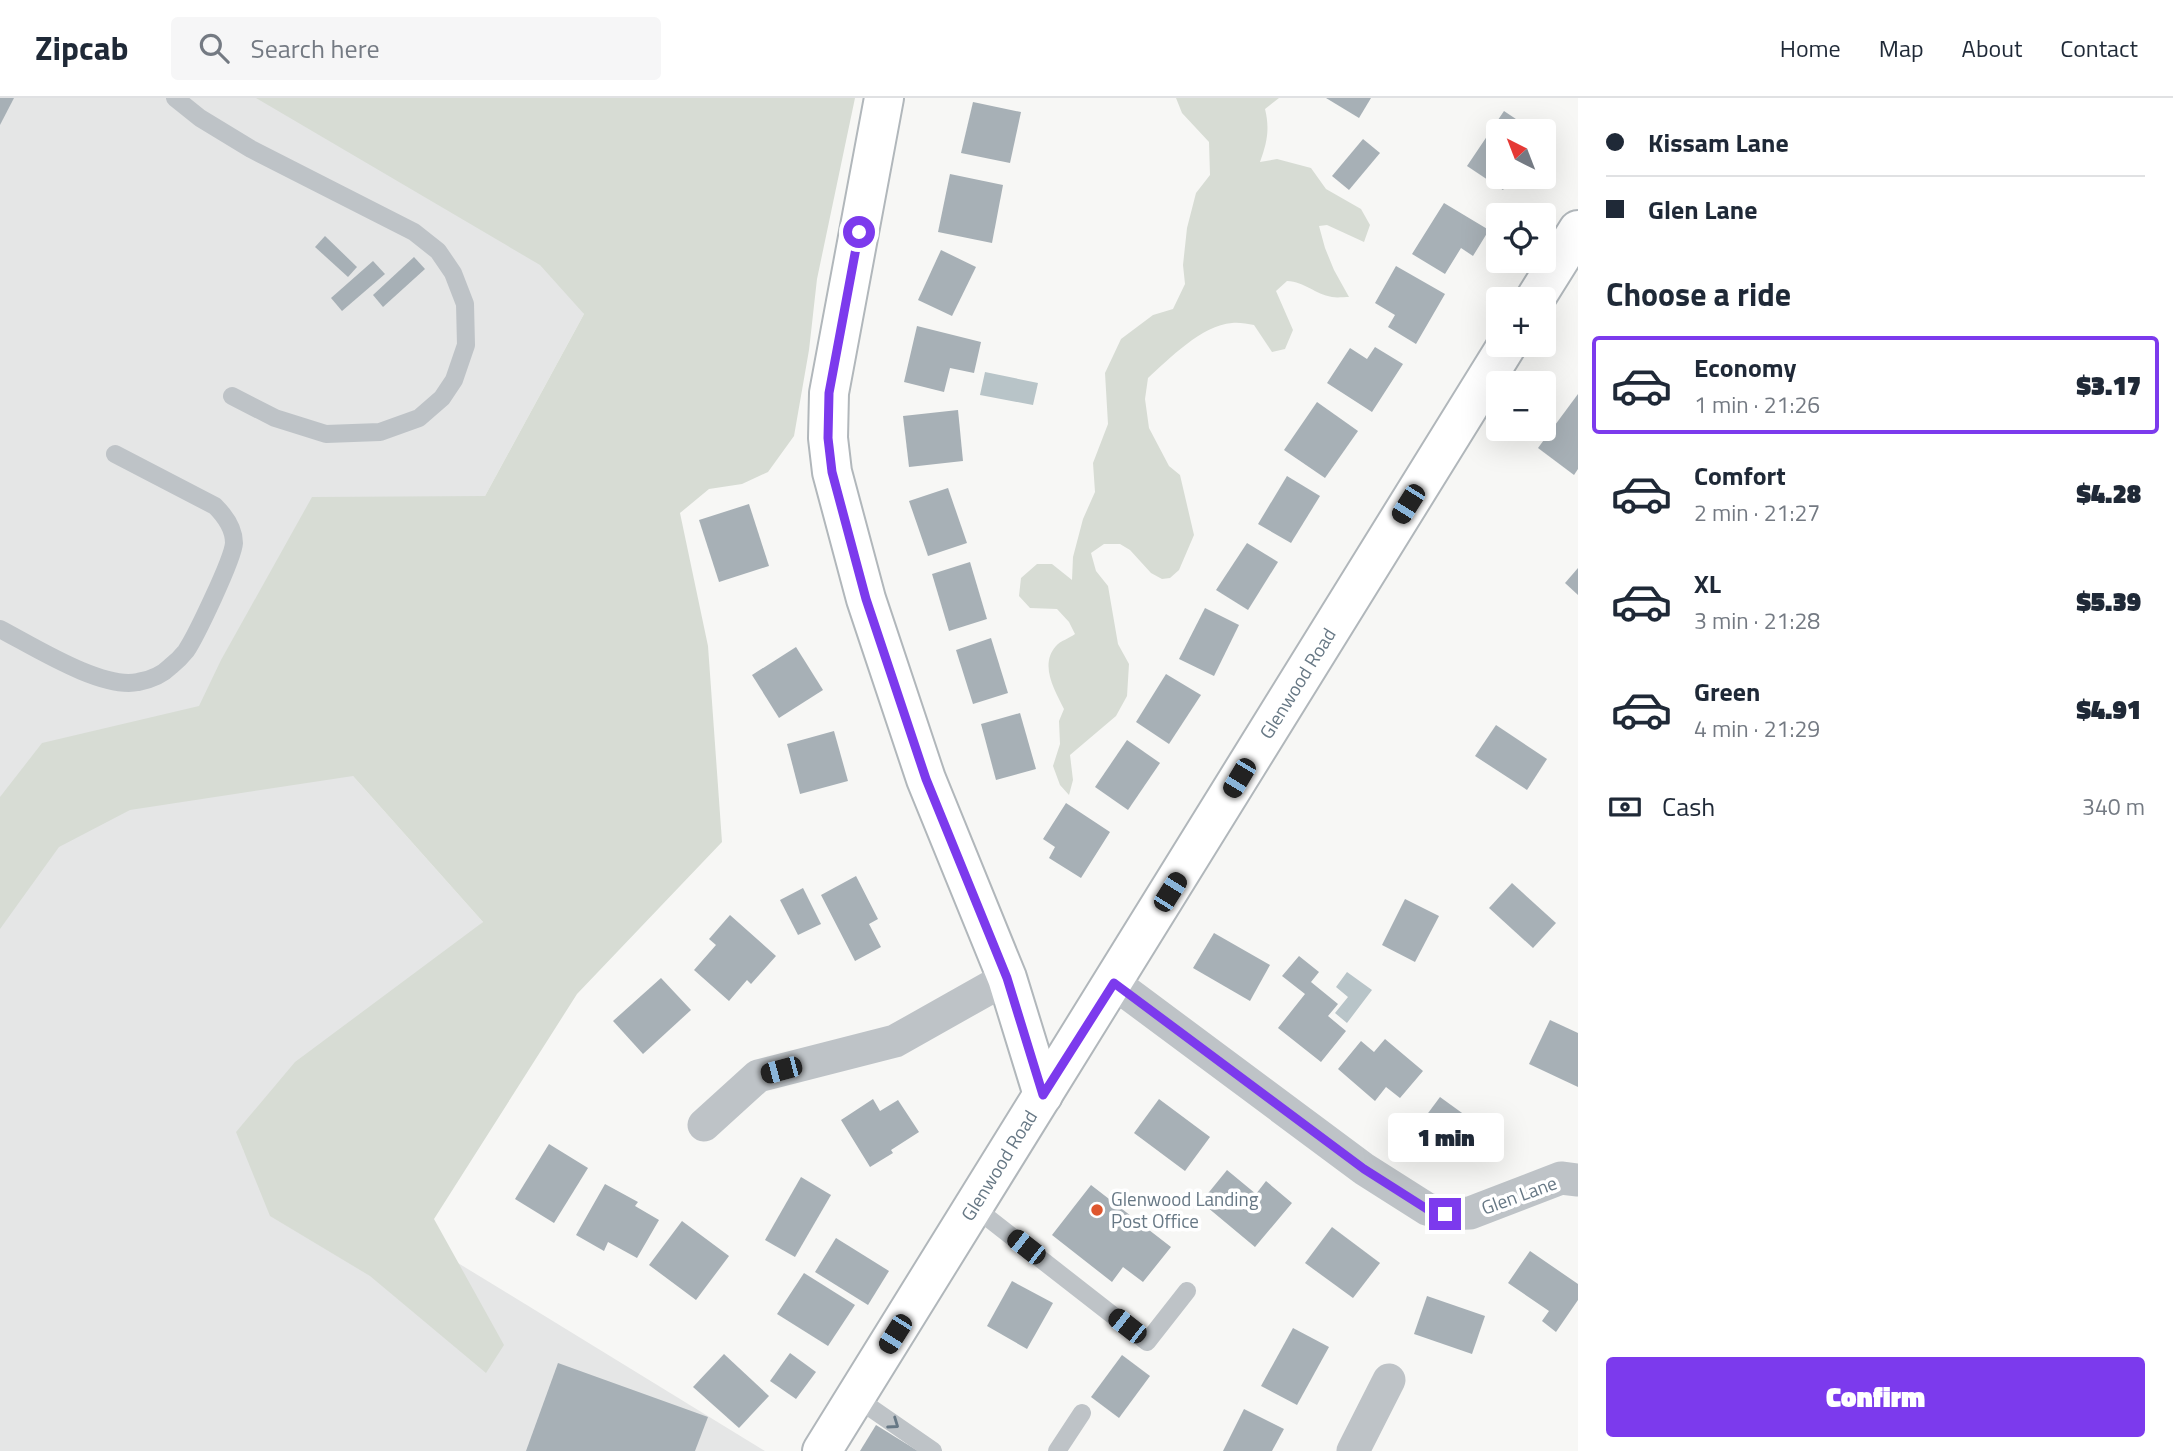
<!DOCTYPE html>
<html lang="en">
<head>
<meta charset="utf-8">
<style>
	body { margin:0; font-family:"Titillium Web",sans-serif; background:#f6f6f7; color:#1f2937; height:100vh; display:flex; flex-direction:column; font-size:26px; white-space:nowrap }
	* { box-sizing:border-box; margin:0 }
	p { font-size:23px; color:#747a83 }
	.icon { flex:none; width:38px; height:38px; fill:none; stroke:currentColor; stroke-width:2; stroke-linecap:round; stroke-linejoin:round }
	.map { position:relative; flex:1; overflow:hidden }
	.panel { display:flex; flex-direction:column; background:#fff; width:595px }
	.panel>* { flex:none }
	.hud { display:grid; align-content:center; height:154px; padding:0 28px; background:#fff }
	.needle { width:46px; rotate:318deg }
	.buttons { position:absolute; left:1486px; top:21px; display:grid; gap:14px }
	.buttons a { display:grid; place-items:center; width:70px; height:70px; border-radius:7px; background:#fff; box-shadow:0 7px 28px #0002; font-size:35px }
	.end { position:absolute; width:32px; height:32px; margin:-16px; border:9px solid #7c3aed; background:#fff; box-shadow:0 0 0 4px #fff }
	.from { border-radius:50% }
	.bubble { position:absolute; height:49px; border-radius:7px; background:#fff; box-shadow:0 7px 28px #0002; font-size:23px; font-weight:800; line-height:49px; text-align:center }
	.car { position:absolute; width:21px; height:42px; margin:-21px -10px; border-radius:9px; box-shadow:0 0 5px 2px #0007; background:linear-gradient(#222 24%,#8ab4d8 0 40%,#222 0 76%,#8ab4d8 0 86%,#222 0) }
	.hud b { display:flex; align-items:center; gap:24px; height:66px; font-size:26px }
	.hud b+b { border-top:2px solid #e0e1e3 }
	.hud i { width:18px; height:18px; background:#1f2937 }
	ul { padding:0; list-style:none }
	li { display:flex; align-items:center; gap:21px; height:98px; margin:0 14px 10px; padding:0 14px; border:4px solid transparent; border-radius:7px }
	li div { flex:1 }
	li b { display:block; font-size:26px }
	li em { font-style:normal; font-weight:800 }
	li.on { border-color:#7c3aed }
	li>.icon { width:63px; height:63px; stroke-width:1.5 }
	h2 { padding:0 28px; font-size:32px; line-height:84px }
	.pay { display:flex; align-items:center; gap:18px; height:77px; padding:0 28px; font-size:26px }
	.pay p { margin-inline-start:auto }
	.button { display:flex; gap:14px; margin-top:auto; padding:14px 28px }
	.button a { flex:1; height:80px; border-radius:7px; background:#7c3aed; color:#fff; font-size:28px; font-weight:800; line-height:80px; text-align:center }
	header { display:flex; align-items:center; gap:42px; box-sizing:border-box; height:98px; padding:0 35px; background:#fff; border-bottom:2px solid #e0e1e3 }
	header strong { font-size:33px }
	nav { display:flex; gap:38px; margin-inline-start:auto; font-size:24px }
	.search { width:490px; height:63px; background:#f6f6f7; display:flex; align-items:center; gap:18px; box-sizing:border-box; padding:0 24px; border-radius:7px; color:#747a83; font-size:26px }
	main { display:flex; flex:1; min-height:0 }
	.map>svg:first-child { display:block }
	.built { fill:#e5e6e6 }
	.green { fill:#d7dcd4 }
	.water { fill:#b8c4c8 }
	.building { fill:#a7b0b6 }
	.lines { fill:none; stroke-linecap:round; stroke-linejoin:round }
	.secondary-casing { stroke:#b1b7bb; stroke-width:42 }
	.lane { stroke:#bec3c7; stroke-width:18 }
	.street { stroke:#bec3c7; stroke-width:33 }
	.secondary { stroke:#fff; stroke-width:38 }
	.oneway { stroke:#677885 }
	.route { stroke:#7c3aed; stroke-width:9 }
	.poi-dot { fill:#de562e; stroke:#fff; stroke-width:2.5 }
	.labels { text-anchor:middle; stroke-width:7; stroke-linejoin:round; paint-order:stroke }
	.street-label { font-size:19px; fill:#677885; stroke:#fff }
	.poi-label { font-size:19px; fill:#677885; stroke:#fff; text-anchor:start }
</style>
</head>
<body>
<header>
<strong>Zipcab</strong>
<div class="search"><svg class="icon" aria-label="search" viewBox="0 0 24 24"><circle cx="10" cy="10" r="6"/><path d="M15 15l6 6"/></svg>Search here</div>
<nav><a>Home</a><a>Map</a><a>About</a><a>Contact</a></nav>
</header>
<main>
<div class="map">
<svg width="1578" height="1353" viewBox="0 0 1578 1353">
	<rect width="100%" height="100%" fill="#f7f7f5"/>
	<path class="built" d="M0,0H462L584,216L485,398L353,678L483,824L243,1052L458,1165L765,1353H0Z"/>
	<g class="green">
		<path d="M256,0H855L817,181L809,252L794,338L768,374L742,386L709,391L680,415L708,548L722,744L577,896L434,1121L504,1247L486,1275L370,1178L270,1118L236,1034L295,964L483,824L353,678L130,712L59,749L0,831V699L42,645L199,608L221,562L312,399L485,398L584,216L540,167Z"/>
		<path d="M1176,0H1279L1265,11C1270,31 1267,45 1260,64L1277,61L1311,70L1326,91L1361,111L1370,127L1364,144L1327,127L1319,128L1325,150L1334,172L1349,199C1344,199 1337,200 1332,199C1315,196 1305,184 1287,183L1276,193L1293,232L1285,251L1272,254L1254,227C1247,226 1239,224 1232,225C1202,227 1169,261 1148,280L1145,301L1149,330L1169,368L1180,377L1194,437L1179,472L1170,480L1162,481L1151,475L1130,452L1120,446H1104L1091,455L1096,473L1108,488L1118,546L1129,566L1127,598L1116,618L1070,657L1073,682L1069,697L1060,687L1053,668L1060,646L1059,623L1064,611C1055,593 1039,567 1056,548C1060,543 1070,540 1075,536L1069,524L1057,511L1030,510L1019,498L1021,480L1037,466H1052L1072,482L1073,459L1083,421L1095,394L1093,365L1108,326L1105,275L1121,241L1153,217L1173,211L1185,186L1183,167L1187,130L1196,95L1210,77L1209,44L1182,15Z"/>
	</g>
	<g class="water">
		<path d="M985,274L1038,285L1033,307L980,297Z"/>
		<path d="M1347,874L1372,892L1347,925L1335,915L1348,899L1336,889Z"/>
	</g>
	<g class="building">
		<path d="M0,0H14L0,27Z"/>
		<path d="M1326,0H1371L1359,20Z"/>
		<path d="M973,4L1021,14L1010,65L961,55Z"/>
		<path d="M1504,13L1534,33H1498V79H1512L1503,92L1467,68Z"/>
		<path d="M1363,41L1380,55L1349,92L1332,78Z"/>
		<path d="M950,76L1003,87L992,145L938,134Z"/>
		<path d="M1444,105L1489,132L1473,158L1461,150L1445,176L1412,156Z"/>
		<path d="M325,138L357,169L348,179L315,149Z"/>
		<path d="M941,152L976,169L952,218L918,202Z"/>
		<path d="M414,159L425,171L383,209L373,197Z"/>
		<path d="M373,163L385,176L342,213L331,200Z"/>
		<path d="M1396,168L1445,196L1416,246L1388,229L1395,217L1375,205Z"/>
		<path d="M917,228L981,244L974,275L950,270L944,294L904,284Z"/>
		<path d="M1375,249L1403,266L1372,314L1327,285L1350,250L1367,261Z"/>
		<path d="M1578,296V371L1574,377L1538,350Z"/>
		<path d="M1317,304L1358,333L1325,380L1284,352Z"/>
		<path d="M958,312L963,363L909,369L903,318Z"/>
		<path d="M1287,378L1320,398L1291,445L1258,426Z"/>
		<path d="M948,390L967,445L928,458L909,403Z"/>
		<path d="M749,406L769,468L719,484L699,422Z"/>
		<path d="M1247,445L1278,464L1248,512L1216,492Z"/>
		<path d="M970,464L987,521L949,533L932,476Z"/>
		<path d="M1578,470V497L1565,485Z"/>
		<path d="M1205,510L1239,527L1214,578L1179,561Z"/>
		<path d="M991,540L1008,595L973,606L956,552Z"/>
		<path d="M796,549L823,592L779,620L752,577Z"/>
		<path d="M1166,576L1201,597L1169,646L1136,624Z"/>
		<path d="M1020,615L1036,671L996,682L981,626Z"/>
		<path d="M1496,627L1547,661L1527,692L1475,658Z"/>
		<path d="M834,633L848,683L800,696L787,646Z"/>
		<path d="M1127,642L1160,665L1128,712L1095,689Z"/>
		<path d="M1066,705L1110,734L1081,780L1049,760L1055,749L1043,741Z"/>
		<path d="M856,778L878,821L869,826L881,849L855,863L821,797Z"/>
		<path d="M1512,785L1556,825L1533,850L1489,810Z"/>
		<path d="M803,790L821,826L798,837L780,802Z"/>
		<path d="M1405,801L1439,818L1415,864L1382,847Z"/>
		<path d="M730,817L776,858L751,886L747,882L729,903L694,872L716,847L709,841Z"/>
		<path d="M1214,835L1270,867L1250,903L1193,870Z"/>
		<path d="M1299,858L1319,874L1311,884L1338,906L1328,918L1346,933L1321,964L1278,930L1305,896L1282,878Z"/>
		<path d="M661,880L691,912L643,956L613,923Z"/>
		<path d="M1550,922L1578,935V989L1529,966Z"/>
		<path d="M1385,941L1423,973L1400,1000L1386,989L1375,1003L1338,971L1361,943L1374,954Z"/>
		<path d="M1440,999L1480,1028L1457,1060L1417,1030Z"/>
		<path d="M873,1001L880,1013L898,1002L919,1034L891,1052L893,1055L870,1069L841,1022Z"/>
		<path d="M1159,1001L1210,1039L1185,1073L1134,1035Z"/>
		<path d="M549,1046L588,1070L554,1125L515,1101Z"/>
		<path d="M1227,1072L1256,1096L1266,1083L1292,1105L1255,1149L1201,1104Z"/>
		<path d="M801,1079L831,1097L795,1159L765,1142Z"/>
		<path d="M605,1086L638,1104L635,1108L659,1122L637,1160L608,1144L604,1153L576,1137Z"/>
		<path d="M1091,1087L1171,1149L1143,1184L1123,1169L1112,1184L1052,1137Z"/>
		<path d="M682,1123L729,1158L696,1202L649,1167Z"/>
		<path d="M1332,1129L1380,1165L1353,1200L1305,1165Z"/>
		<path d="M836,1140L889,1173L868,1207L815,1174Z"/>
		<path d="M1530,1153L1578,1186V1202L1556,1234L1542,1223L1549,1213L1508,1185Z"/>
		<path d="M804,1175L855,1207L828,1248L777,1216Z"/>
		<path d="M1012,1183L1053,1205L1027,1251L987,1228Z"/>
		<path d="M1427,1198L1485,1218L1472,1256L1414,1236Z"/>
		<path d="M1293,1230L1329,1249L1297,1307L1261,1288Z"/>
		<path d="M790,1255L816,1274L796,1301L770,1283Z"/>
		<path d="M724,1256L769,1298L739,1330L693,1289Z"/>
		<path d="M1122,1257L1150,1278L1119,1320L1091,1299Z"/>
		<path d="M558,1265L708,1319L695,1353H526Z"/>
		<path d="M1244,1311L1284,1331L1272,1353H1223Z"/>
		<path d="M876,1327L918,1353H860Z"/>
	</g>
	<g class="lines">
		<g class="secondary-casing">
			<g id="secondary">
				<path d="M884,0L829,295L828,340L832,374L866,501L926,681L1007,880L1043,997"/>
				<path d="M1535,201L1578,132"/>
				<path id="s1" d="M822,1353L1507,247"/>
			</g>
		</g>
		<g class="lane">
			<path d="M175,0L200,20L251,51L414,134L438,153L453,175L465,206L466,247L454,282L442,300L419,320L380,334L326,336L275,320L232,298"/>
			<path d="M0,531C33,548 102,592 138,584C150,582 162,577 171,568C176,564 182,558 186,553C196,538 233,461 234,445C234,431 224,417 215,408L115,356"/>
			<path d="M974,1109L1147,1244L1187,1193"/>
			<path d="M855,1299L933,1353"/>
			<path d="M1057,1353L1082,1315"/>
		</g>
		<g class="street">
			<path d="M1114,885L1364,1071L1427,1111L1445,1116L1470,1115L1561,1080L1578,1082"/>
			<path d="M704,1027L758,978L895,943L1007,880"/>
			<path d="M1353,1353L1389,1282"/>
		</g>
		<use href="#secondary" class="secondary"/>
	</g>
	<defs><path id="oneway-chevron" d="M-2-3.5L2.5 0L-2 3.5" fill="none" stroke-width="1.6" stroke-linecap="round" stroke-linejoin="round" transform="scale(1.75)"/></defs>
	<use class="oneway" href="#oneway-chevron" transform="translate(894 1326) rotate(35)"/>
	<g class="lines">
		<path class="route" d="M859,134L829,295L828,340L832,374L866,501L926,681L1007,880L1043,997L1114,885L1364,1071L1427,1111L1445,1116"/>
	</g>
	<circle class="poi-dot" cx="1097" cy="1112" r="7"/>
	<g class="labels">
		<g class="street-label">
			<text dy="7" stroke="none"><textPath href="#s1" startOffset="903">Glenwood Road</textPath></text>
			<text dy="7" stroke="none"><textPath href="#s1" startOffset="336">Glenwood Road</textPath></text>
			<text transform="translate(1519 1097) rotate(-20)" y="7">Glen Lane</text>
		</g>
		<g class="poi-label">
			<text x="1111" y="1108">Glenwood Landing<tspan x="1111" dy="22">Post Office</tspan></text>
		</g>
	</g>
</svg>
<div class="buttons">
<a><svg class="needle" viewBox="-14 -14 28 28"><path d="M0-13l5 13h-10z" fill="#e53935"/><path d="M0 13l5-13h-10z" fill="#747a83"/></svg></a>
<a><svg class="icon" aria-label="locate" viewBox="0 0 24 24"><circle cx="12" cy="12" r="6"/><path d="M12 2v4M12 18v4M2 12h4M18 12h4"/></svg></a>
<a>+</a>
<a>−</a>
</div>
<i class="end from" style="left:859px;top:134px"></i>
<i class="end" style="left:1445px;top:1116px"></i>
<div class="bubble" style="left:1388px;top:1015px;width:116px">1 min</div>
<i class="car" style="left:1408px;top:406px;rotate:212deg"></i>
<i class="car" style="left:1239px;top:680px;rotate:211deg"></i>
<i class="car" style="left:1170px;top:794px;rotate:32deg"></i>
<i class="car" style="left:781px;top:972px;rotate:255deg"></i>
<i class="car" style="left:1026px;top:1149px;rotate:308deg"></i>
<i class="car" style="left:1127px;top:1228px;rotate:308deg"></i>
<i class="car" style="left:895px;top:1236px;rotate:212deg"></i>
</div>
<section class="panel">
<div class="hud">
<b><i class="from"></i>Kissam Lane</b>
<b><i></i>Glen Lane</b>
</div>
<h2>Choose a ride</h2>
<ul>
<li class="on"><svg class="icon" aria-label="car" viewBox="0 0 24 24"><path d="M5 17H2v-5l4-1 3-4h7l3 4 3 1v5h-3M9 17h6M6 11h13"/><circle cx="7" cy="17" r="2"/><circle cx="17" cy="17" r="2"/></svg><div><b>Economy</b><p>1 min · 21:26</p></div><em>$3.17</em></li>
<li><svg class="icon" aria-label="car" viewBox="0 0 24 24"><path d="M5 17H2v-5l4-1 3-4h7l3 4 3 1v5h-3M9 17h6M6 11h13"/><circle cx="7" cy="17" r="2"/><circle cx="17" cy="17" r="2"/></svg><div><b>Comfort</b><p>2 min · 21:27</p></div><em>$4.28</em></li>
<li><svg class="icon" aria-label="car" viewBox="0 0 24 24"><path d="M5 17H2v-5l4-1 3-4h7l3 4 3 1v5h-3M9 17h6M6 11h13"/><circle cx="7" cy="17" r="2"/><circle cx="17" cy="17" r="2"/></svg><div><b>XL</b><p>3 min · 21:28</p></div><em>$5.39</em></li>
<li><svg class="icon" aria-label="car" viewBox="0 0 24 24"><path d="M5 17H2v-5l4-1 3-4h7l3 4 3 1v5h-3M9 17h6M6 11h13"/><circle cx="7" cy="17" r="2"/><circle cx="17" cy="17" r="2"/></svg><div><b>Green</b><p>4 min · 21:29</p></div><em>$4.91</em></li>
</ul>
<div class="pay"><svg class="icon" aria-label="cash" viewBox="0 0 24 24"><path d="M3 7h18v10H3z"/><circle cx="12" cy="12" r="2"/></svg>Cash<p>340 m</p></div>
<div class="button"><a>Confirm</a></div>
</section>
</main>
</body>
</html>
